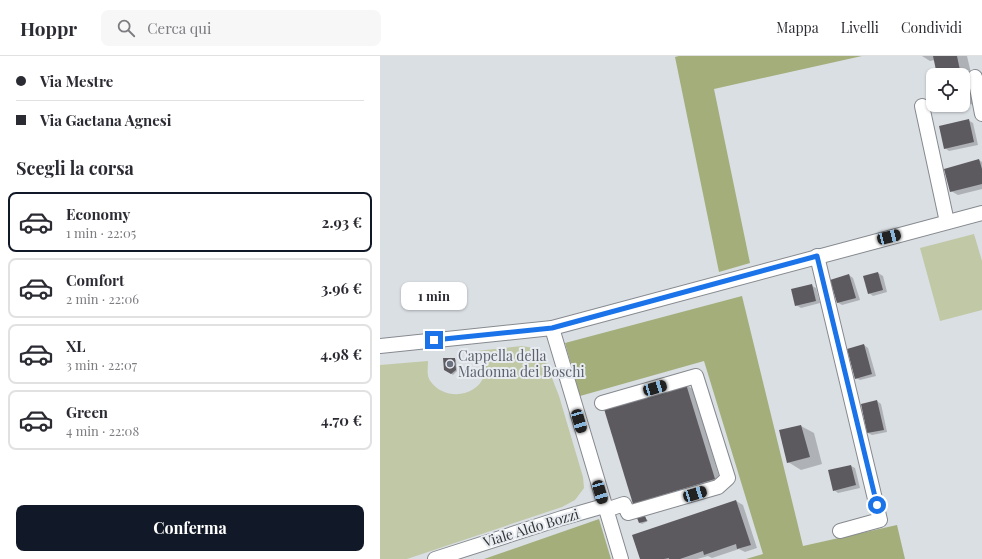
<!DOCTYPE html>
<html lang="it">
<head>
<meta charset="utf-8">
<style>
	body { margin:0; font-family:"Playfair Display",serif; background:#f7f7f7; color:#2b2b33; height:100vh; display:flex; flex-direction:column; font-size:15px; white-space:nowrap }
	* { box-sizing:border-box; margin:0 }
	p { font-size:13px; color:#7c7c81 }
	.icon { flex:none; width:22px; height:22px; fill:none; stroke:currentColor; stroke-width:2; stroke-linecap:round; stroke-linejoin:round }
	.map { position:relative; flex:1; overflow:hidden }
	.details { display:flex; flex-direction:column; background:#fff; width:380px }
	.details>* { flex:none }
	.hud { display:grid; align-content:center; height:88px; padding:0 16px; background:#fff }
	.tools { position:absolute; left:546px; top:12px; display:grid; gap:8px }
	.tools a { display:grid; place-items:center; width:44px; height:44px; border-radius:8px; background:#fff; box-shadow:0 1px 3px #0004; font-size:20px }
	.end { position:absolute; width:18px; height:18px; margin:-9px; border:5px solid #1a73e8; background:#fff; box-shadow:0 0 0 2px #fff }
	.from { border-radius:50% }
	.bubble { position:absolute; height:28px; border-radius:8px; background:#fff; box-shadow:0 1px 3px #0004; font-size:13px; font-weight:700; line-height:28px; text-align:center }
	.car { position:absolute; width:12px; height:24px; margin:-12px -6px; border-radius:5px; box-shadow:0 0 3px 1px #0007; background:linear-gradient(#222 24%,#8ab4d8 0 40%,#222 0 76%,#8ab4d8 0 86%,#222 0) }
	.hud b { display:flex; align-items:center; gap:14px; height:38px; font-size:15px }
	.hud b+b { border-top:1px solid #e1e1e2 }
	.hud i { width:10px; height:10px; background:#2b2b33 }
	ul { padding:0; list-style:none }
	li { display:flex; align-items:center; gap:12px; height:60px; margin:0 8px 6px; padding:0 8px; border:2px solid #e1e1e2; border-radius:8px }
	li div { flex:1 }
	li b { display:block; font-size:15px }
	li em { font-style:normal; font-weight:700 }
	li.current { border-color:#111827 }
	li>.icon { width:36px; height:36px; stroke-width:1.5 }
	h2 { padding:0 16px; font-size:18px; line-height:48px }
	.primary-button { display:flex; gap:8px; margin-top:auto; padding:8px 16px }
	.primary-button a { flex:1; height:46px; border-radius:8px; background:#111827; color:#fff; font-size:16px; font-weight:700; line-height:46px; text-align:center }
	header { display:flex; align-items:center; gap:24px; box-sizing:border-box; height:56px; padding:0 20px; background:#fff; border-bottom:1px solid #e1e1e2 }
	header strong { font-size:19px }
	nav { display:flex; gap:22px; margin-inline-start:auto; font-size:14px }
	.search { width:280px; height:36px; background:#f7f7f7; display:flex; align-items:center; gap:10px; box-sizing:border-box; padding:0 14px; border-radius:8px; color:#7c7c81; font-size:15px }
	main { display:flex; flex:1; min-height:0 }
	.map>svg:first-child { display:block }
	.green { fill:#c1c8a5 }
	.forest { fill:#a4ae7b }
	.shadow { fill:#0003 }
	.building { fill:#5d5a5f }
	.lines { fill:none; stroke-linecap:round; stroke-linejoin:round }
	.minor-casing { stroke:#868a8f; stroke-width:16 }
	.minor { stroke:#fff; stroke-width:14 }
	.route { stroke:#1a73e8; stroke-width:5 }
	.worship-dot { fill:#6b7280; stroke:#e8ecf1; stroke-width:1.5 }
	.labels { text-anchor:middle; stroke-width:4; stroke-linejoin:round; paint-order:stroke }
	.worship-label { font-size:14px; fill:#5b616d; stroke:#e8ecf1; text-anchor:start }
	.street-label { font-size:14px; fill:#323436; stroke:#e8ecf1 }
</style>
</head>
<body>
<header>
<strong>Hoppr</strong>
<div class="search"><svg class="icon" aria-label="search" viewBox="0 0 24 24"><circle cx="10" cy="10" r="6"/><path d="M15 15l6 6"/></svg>Cerca qui</div>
<nav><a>Mappa</a><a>Livelli</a><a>Condividi</a></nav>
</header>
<main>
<section class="details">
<div class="hud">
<b><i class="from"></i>Via Mestre</b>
<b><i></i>Via Gaetana Agnesi</b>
</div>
<h2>Scegli la corsa</h2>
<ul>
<li class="current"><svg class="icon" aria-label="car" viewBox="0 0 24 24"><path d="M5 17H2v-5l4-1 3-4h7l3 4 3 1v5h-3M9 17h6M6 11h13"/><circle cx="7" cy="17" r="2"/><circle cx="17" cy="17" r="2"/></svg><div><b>Economy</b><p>1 min · 22:05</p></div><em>2.93 €</em></li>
<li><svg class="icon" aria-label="car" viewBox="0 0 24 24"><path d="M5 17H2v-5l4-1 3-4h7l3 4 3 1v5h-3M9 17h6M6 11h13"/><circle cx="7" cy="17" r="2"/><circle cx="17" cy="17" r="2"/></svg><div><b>Comfort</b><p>2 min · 22:06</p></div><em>3.96 €</em></li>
<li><svg class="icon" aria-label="car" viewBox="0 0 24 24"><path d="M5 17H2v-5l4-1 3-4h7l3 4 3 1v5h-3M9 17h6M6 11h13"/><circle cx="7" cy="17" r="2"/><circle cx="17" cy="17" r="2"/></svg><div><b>XL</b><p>3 min · 22:07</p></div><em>4.98 €</em></li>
<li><svg class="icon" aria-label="car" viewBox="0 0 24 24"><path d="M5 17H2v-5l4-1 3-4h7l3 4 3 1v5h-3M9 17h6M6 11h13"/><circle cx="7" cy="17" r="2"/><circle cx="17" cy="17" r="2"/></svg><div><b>Green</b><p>4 min · 22:08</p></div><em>4.70 €</em></li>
</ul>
<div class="primary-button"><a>Conferma</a></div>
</section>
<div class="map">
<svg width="602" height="503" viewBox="0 0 602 503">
	<rect width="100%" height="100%" fill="#dadfe4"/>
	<g class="green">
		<path d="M594,178L602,205V254L560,265L540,192Z"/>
		<path d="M142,290L154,292L163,299L179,340L203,421L204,432L195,444L182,451L27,503H0V309L48,305C48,312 46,320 51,326C64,344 96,342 104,320C105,318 106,317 106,315C106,307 101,301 97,295Z"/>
	</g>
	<g class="forest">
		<path d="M299,0H482L334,33L370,207L339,216L295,1Z"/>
		<path d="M362,240L423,490L517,469L525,503H366L383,498L324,305L200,340L185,287Z"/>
		<path d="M219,463L231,503H104Z"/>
	</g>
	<g class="shadow">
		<path d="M542,0H587L598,47L577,51L573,49H583V19H558L555,4L550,5Z"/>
		<path d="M588,64L593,67L598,89L569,95L565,92Z"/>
		<path d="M599,104L602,106V133L578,139L571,135Z"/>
		<path d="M498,217L503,220L507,236L493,240L489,237Z"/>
		<path d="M469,219L473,222L480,244L462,249L457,246Z"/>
		<path d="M432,230L436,232L440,247L421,252L416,249Z"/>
		<path d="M484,289L488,292L496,320L480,324L476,322Z"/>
		<path d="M75,303L76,304L77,315L73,319L65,313Z"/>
		<path d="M306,329L313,333L341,427L260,451L254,447Z"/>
		<path d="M497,345L501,348L507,376L492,379L488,377Z"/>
		<path d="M421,370L434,377L442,408L421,414L408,406L400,375Z"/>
		<path d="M471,410L475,412L480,432L458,437L454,434Z"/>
		<path d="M356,445L363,449L377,492L365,496L359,493L332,502L328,500L317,503H261Z"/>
		<path d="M265,461L268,465L262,468L260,467Z"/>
	</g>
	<g class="building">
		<path d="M553,0H577L581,19H557Z"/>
		<path d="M583,31L586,40H583Z"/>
		<path d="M589,63L594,86L564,93L559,70Z"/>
		<path d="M599,103L602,113V128L570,136L564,113Z"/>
		<path d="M498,216L503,234L488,238L483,220Z"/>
		<path d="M469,218L476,242L457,247L450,224Z"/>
		<path d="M432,228L436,245L415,250L411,233Z"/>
		<path d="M484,288L492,318L475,323L467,293Z"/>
		<path d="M63,302H75L76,314L71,318L64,314Z"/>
		<path d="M306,328L335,423L253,448L224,353Z"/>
		<path d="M497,344L504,374L487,377L481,348Z"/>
		<path d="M421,369L430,401L407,407L399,374Z"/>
		<path d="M471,409L476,429L453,435L448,414Z"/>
		<path d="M356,444L371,489L357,493L356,488L324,499L323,495L300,503H289V502L284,503H260L252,479Z"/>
		<path d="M265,460L267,465L259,467L257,462Z"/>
	</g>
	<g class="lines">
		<g class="minor-casing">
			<g id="minor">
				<path d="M595,21L602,58"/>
				<path d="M542,50L567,166"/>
				<path d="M437,200L500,464L460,475"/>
				<path d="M172,272L241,503"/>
				<path d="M0,290L172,272L602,157"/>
				<path d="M222,347L316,320L348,422L338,431L248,457L244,448L226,454"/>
				<path d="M55,503L182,462L224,450"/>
			</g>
		</g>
		<use href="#minor" class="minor"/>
	</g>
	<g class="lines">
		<path class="route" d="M54,284L172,272L437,200L497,449"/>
	</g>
	<circle class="worship-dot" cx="70" cy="308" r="4"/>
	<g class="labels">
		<g class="worship-label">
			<text x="78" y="305">Cappella della<tspan x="78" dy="16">Madonna dei Boschi</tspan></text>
		</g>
		<g class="street-label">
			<text transform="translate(151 472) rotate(-17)" y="5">Viale Aldo Bozzi</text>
		</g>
	</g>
</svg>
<div class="tools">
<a><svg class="icon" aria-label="locate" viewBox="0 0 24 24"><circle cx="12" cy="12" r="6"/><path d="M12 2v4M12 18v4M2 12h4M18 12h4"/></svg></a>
</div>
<i class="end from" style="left:497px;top:449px"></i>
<i class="end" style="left:54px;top:284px"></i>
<div class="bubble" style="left:21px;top:226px;width:66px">1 min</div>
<i class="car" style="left:509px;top:181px;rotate:76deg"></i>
<i class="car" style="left:275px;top:332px;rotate:74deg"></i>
<i class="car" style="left:199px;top:365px;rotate:164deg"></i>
<i class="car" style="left:220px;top:436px;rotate:164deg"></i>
<i class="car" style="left:315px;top:438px;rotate:73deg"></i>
</div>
</main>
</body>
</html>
